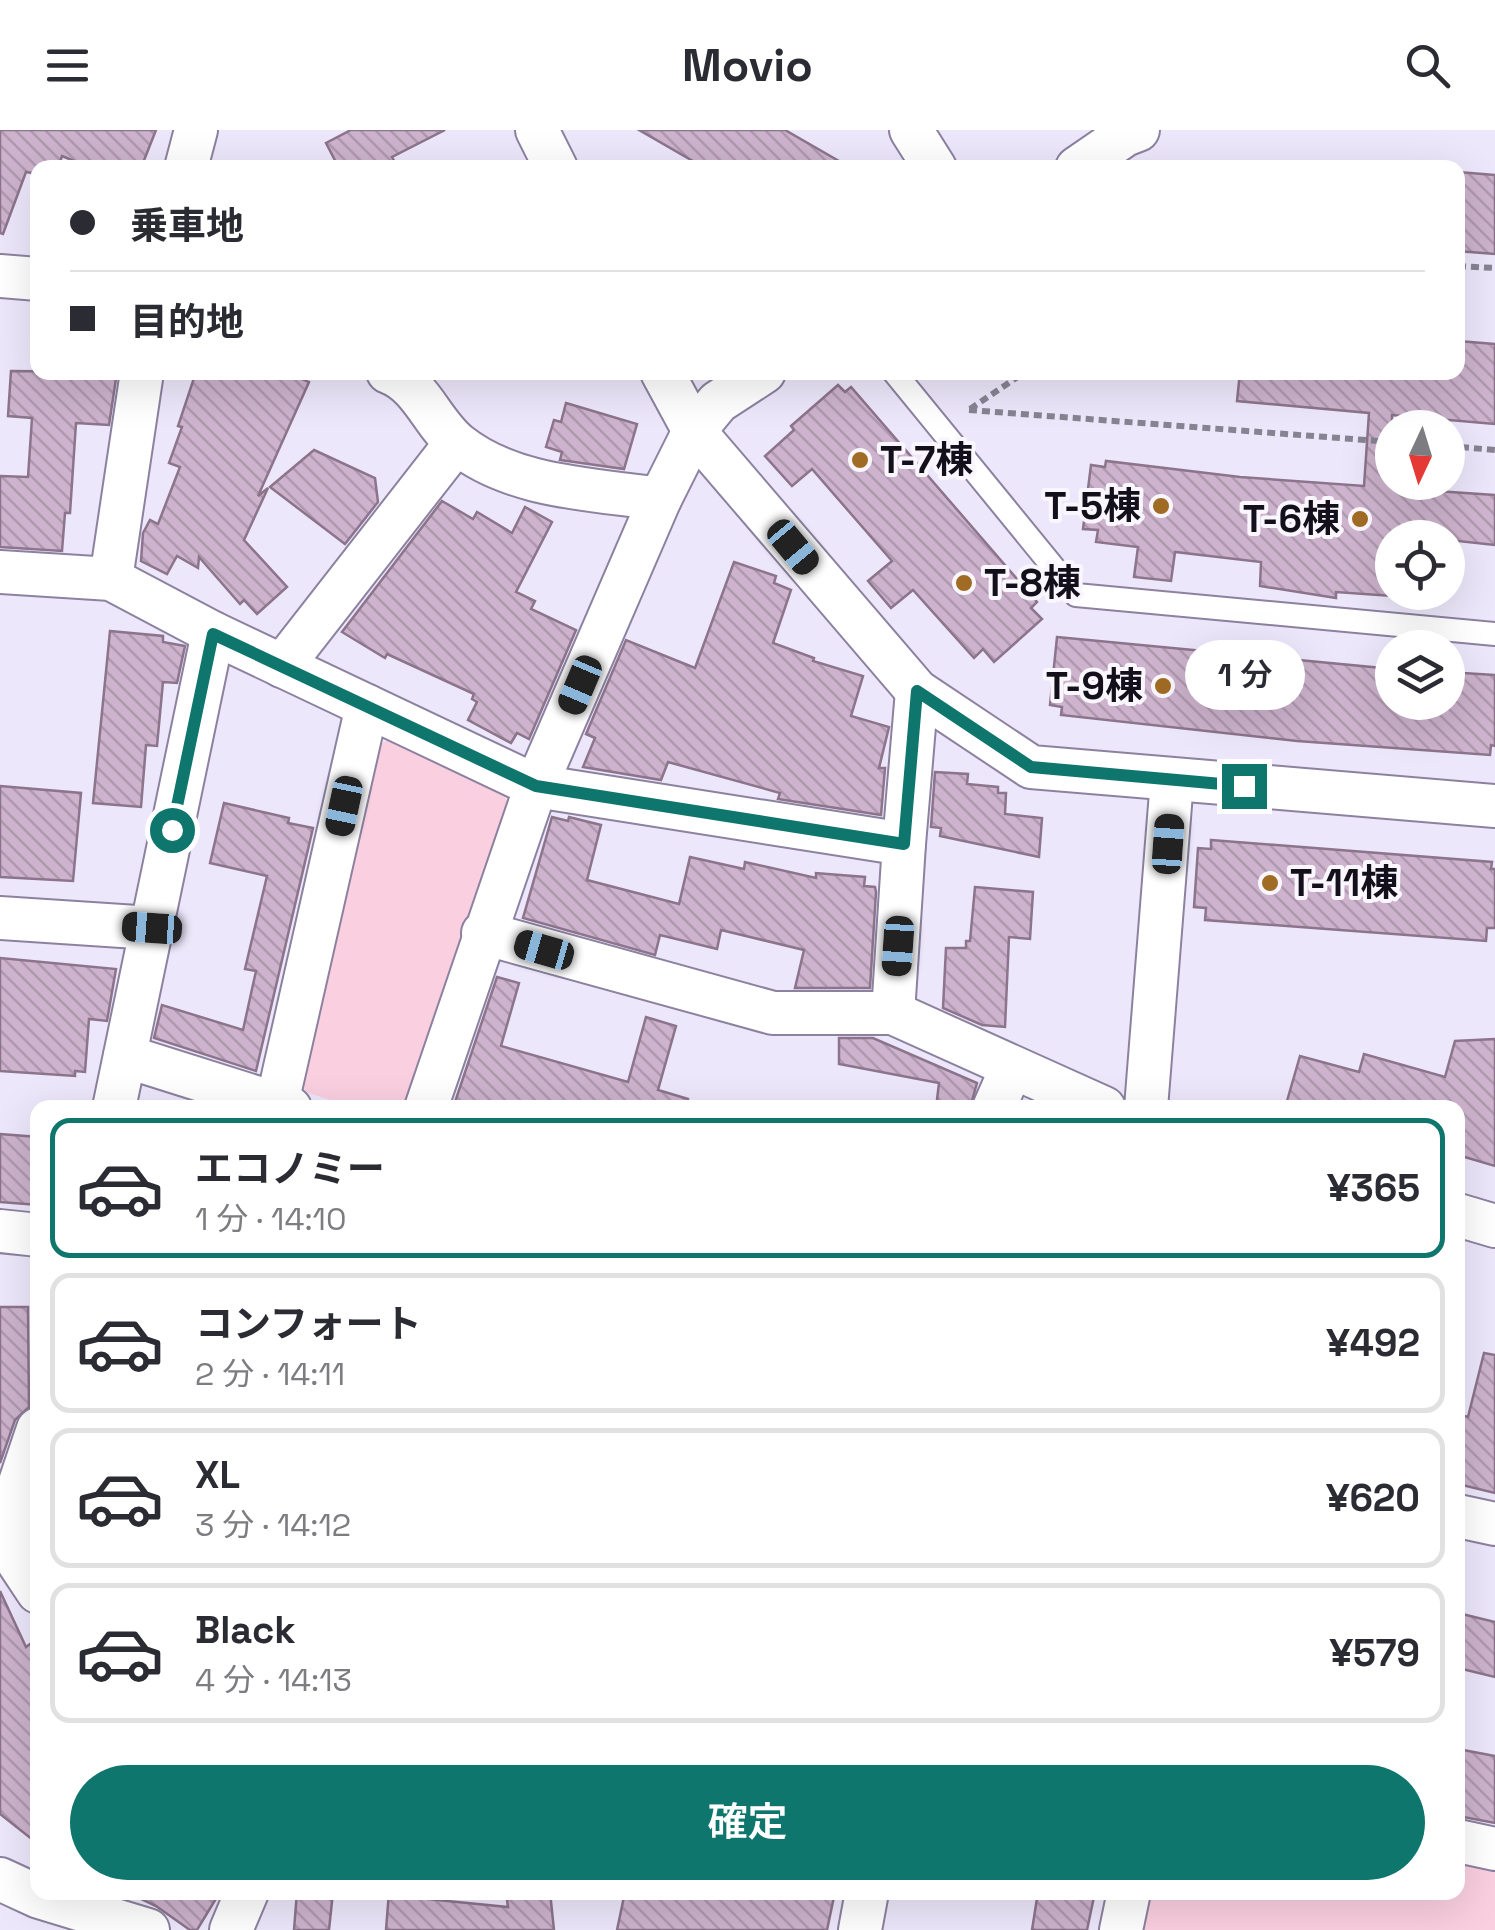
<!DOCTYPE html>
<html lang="ja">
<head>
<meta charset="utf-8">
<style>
	body { margin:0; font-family:"Space Grotesk","Noto Sans JP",sans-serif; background:#f7f7f7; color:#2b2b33; height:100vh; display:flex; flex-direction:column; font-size:38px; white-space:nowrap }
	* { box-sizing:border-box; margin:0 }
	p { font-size:32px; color:#7c7c81 }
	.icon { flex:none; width:55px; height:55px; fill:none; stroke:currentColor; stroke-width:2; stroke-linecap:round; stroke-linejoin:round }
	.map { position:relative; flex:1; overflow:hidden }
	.sheet { position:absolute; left:30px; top:970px; width:1435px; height:800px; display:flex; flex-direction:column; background:#fff; border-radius:20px; box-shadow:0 10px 40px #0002 }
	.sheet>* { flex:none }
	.hud { position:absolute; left:30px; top:30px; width:1435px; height:220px; border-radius:20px; box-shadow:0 10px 40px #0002; display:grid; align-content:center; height:220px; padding:0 40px; background:#fff }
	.needle { width:65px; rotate:184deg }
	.tools { position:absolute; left:1375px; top:280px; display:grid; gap:20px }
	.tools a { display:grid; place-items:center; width:90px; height:90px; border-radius:50%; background:#fff; box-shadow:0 10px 40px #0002; font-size:50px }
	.end { position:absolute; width:45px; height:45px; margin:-22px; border:12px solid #0f766e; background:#fff; box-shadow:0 0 0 5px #fff }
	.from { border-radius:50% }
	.bubble { position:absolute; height:70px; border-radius:35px; background:#fff; box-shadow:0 10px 40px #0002; font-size:32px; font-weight:600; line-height:70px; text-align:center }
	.car { position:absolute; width:30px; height:60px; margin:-30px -15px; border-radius:12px; box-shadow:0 0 8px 2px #0007; background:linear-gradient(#222 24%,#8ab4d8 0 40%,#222 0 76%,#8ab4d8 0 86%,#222 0) }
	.hud b { display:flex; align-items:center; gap:35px; height:95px; font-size:38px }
	.hud b+b { border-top:2px solid #e1e1e2 }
	.hud i { width:25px; height:25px; background:#2b2b33 }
	ul { padding:18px 0 0; list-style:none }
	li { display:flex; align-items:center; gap:30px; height:140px; margin:0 20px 15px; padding:0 20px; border:5px solid #e1e1e2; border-radius:20px }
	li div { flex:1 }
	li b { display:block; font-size:38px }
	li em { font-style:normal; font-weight:600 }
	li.current { border-color:#0f766e }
	li>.icon { width:90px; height:90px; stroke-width:1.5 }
	.action { display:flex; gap:20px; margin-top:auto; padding:20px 40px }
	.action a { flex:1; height:115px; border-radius:60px; background:#0f766e; color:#fff; font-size:40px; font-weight:600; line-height:115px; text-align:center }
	header { display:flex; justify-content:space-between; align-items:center; height:130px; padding:0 40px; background:#fff; font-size:45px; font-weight:600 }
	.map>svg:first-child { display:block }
	.park { fill:#facfe0 }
	.building { fill:url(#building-back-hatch); stroke:#8c748c; stroke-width:2.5 }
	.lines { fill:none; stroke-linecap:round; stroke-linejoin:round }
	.service-casing { stroke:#8c82a0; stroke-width:26 }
	.minor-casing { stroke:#8c82a0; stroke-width:46 }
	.path { stroke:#888393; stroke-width:6; stroke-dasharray:8 5; stroke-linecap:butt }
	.service { stroke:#fff; stroke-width:22 }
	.minor { stroke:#fff; stroke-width:42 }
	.route { stroke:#0f766e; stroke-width:12 }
	.poi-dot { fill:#a06b24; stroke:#f9f6fd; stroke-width:4 }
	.labels { text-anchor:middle; stroke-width:8; stroke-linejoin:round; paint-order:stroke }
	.poi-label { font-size:38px; font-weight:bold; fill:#14101b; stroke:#f9f6fd; text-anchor:start }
</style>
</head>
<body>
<header><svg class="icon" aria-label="menu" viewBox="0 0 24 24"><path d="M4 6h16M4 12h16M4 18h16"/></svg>Movio<svg class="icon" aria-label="search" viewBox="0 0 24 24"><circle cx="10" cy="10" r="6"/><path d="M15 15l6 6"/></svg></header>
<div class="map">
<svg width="1495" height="1800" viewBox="0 0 1495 1800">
	<defs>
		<pattern id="building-back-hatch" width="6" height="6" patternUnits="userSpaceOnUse" patternTransform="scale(2.5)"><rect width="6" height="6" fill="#cdb3cd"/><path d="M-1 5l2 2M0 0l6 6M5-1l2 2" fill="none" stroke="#af99af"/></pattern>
	</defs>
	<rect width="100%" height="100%" fill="#ede7fb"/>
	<g class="park">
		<path d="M392,608L504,664L510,678L409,977H351L306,962L299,947L373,618Z"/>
		<path d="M1458,1728L1495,1735V1800H1132L1139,1763L1458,1762Z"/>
	</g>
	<g class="building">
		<path d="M0,0H156L141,38H91L62,26L58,38H38V44L26,42L3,104L0,103Z"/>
		<path d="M351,0H445L392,27L398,38H339L326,13Z"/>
		<path d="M639,0H785L851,38H705Z"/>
		<path d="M1458,42L1495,45V124L1458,121Z"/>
		<path d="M1458,211L1495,214V294L1392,285V358L1495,365V415L1448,410V408H1392V466L1336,462V468L1260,456L1261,432L1175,422L1171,451L1134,447L1138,417L1096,412L1098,400L1083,399L1091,335L1105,337L1106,331L1240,347L1364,356L1369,283L1237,271L1240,242H1458Z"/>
		<path d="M11,241L117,242L109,295L76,293L70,383H65L62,421L0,417V346L28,347L32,288L8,286Z"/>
		<path d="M196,242H287L309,252L258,366L268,358L244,410L287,457L257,484L244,470L240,474L199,427L198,438L177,426L167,444L141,431L143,403L150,390L158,394L180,337L169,333L182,297L178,296Z"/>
		<path d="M838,255L845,262L851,257L1037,472L1031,478L1042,489L994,532L983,519L974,528L913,460L891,478L868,451L892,431L812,339L792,356L765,326L794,300L791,296Z"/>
		<path d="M566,273L637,294L624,339L560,330L562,322L546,317L554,290L561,292Z"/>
		<path d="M314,320L375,348L378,372L345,414L270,357Z"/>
		<path d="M442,371L473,389L477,382L512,403L525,377L552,392L516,462L535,471L531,479L576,500L529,609L517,603L511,613L468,590L477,572L472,569L474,564L387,524L385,528L342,502Z"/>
		<path d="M734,432L776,446L774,453L791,460L773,513L814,528L813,531L863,546L851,586L889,597L879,638H885L881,685L778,669L780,663L668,632L661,650L583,637L595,608L586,604L626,510L695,538Z"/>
		<path d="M110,501L163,506V512L185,516L177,553L163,552L157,616L146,615L141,677L93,673Z"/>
		<path d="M1057,507L1392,539V572H1448V542L1495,545V616L1491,615L1490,625L1297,611L1061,585L1062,577L1050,575Z"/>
		<path d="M935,642L968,644L967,654L998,657V663H1006L1005,684L1042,688L1039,727L940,706L941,698L931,697Z"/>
		<path d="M0,656L81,663L73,751L0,747Z"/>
		<path d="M224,673L289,688L288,693L313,698L256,941L154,908L162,875L243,900L256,841L245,839L267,746L210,733Z"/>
		<path d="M552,687L568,691L569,687L601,695L587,750L679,774L690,727L744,739L745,732L816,748V743L865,747L864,756L875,757L876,762L870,858H795L804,820L721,800L717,819L660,805L655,825L523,788Z"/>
		<path d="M1211,710L1492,732L1491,739H1495V798H1487L1486,811L1205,790L1206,778L1194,777L1198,718L1211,719Z"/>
		<path d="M975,757L1033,762L1030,809L1009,807L1005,897L982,895L943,878L946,818H966V811H970Z"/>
		<path d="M0,828L116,839L107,891L89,889L85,942L75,941V946L0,941Z"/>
		<path d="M497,847L519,853L501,916L628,952L646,887L676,896L658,960L688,969L687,978H453Z"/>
		<path d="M839,908H873L977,953L970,978H936L939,953L839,934Z"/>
		<path d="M1495,909V1036L1458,1025V978H1285L1300,926L1359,942L1364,924L1445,947L1455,911Z"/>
		<path d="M0,1004L38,1007V1075L0,1072Z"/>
		<path d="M0,1177H28L29,1277L15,1290L0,1333Z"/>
		<path d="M1484,1223L1495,1225V1363L1458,1354V1284L1468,1287Z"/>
		<path d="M0,1461L26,1517L38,1508V1714L0,1684Z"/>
		<path d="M1458,1483L1495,1492V1547L1458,1538Z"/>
		<path d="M1458,1619L1495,1626V1693L1458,1686Z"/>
		<path d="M127,1762H220L197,1800H190L156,1776Z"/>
		<path d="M297,1762H333L329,1800H294Z"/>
		<path d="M389,1762H428L427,1769L508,1777L506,1762H550L554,1800H386Z"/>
		<path d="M625,1762H835L827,1800H617Z"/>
		<path d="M1038,1762H1095L1087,1800H1032Z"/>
	</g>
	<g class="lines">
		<g class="service-casing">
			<path id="service" d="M894,242L1076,465L1495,504"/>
		</g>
		<g class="minor-casing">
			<g id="minor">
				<path d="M537,0L556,38"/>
				<path d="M911,0L935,38"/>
				<path d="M186,38L196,0"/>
				<path d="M1077,38L1125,5L1138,0"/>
				<path d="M0,146L38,149"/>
				<path d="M388,242C422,255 431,292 458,314C513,358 593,359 660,369"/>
				<path d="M662,242L694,301L917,561L1031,637L1495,676"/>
				<path d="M0,442L111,449L213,503L536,656L904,714L893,883"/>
				<path d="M111,449L142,242"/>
				<path d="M282,536L456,313"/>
				<path d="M904,714L917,561"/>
				<path d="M0,788L152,798"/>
				<path d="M483,803L773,883H893L1104,978"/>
				<path d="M125,926L290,978"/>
				<path d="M277,973L367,576"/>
				<path d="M114,978L213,503"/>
				<path d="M426,978L536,656L660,369L694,301L718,272L764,242"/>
				<path d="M994,978L1012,937"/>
				<path d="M1146,978L1172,650"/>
				<path d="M1458,1085L1495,1096"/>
				<path d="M0,1101L38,1105"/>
				<path d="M38,1299L11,1379L16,1429L38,1462"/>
				<path d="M1458,1386L1495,1394"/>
				<path d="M1458,1711L1495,1719"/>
				<path d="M0,1749L39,1767L148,1800"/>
				<path d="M231,1800L247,1762"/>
				<path d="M860,1800L867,1762"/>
				<path d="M1121,1800L1129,1762"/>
			</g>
		</g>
		<g class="path">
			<path d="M1458,136L1495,138"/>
			<path d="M970,279L1025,242"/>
			<path d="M969,280L1392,312"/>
			<path d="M1448,316L1495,320"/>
		</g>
		<use href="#service" class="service"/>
		<use href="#minor" class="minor"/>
	</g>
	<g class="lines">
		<path class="route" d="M172,700L213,504L536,656L904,714L917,561L1031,637L1244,656"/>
	</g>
	<g class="poi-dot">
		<circle cx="860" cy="330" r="10"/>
		<circle cx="1161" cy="376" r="10"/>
		<circle cx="1360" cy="389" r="10"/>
		<circle cx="964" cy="453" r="10"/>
		<circle cx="1163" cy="556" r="10"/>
		<circle cx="1270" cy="753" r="10"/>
	</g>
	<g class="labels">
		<g class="poi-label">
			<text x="880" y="343">T-7棟</text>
			<text x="1141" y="389" text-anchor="end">T-5棟</text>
			<text x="1340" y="402" text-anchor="end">T-6棟</text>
			<text x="984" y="466">T-8棟</text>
			<text x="1143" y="569" text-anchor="end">T-9棟</text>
			<text x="1290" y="766">T-11棟</text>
		</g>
	</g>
</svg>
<div class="tools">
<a><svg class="needle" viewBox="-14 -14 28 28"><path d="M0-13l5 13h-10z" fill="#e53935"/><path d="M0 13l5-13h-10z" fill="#7c7c81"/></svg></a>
<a><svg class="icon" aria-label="locate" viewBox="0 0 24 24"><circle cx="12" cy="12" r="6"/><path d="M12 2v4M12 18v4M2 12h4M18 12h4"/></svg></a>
<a><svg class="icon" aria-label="layers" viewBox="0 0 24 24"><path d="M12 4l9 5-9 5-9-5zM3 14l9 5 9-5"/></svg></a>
</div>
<i class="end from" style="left:172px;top:700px"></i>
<i class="end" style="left:1244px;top:656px"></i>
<div class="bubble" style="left:1185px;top:510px;width:120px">1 分</div>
<i class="car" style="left:793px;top:417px;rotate:140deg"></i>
<i class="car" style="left:580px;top:555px;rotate:203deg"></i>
<i class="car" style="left:344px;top:676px;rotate:192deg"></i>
<i class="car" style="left:1168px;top:714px;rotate:4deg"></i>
<i class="car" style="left:152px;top:798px;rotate:274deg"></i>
<i class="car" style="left:898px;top:816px;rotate:184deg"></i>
<i class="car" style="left:544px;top:820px;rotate:286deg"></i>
<div class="hud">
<b><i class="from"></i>乗車地</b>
<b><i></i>目的地</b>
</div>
<section class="sheet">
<ul>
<li class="current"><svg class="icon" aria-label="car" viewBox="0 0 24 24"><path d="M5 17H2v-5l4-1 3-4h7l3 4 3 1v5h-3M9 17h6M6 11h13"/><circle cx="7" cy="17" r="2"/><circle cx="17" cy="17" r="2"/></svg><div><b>エコノミー</b><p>1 分 · 14:10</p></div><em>¥365</em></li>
<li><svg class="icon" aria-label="car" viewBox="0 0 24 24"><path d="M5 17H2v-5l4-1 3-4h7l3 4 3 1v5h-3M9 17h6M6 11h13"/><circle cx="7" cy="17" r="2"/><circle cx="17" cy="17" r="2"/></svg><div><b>コンフォート</b><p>2 分 · 14:11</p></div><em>¥492</em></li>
<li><svg class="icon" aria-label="car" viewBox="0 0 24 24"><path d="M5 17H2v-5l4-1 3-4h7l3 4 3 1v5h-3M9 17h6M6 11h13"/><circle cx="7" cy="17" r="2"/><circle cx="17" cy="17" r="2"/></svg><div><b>XL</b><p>3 分 · 14:12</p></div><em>¥620</em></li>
<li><svg class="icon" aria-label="car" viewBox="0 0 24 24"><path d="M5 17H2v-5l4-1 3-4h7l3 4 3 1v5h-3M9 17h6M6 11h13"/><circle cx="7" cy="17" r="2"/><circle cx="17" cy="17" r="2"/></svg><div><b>Black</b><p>4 分 · 14:13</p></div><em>¥579</em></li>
</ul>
<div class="action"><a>確定</a></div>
</section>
</div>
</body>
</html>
